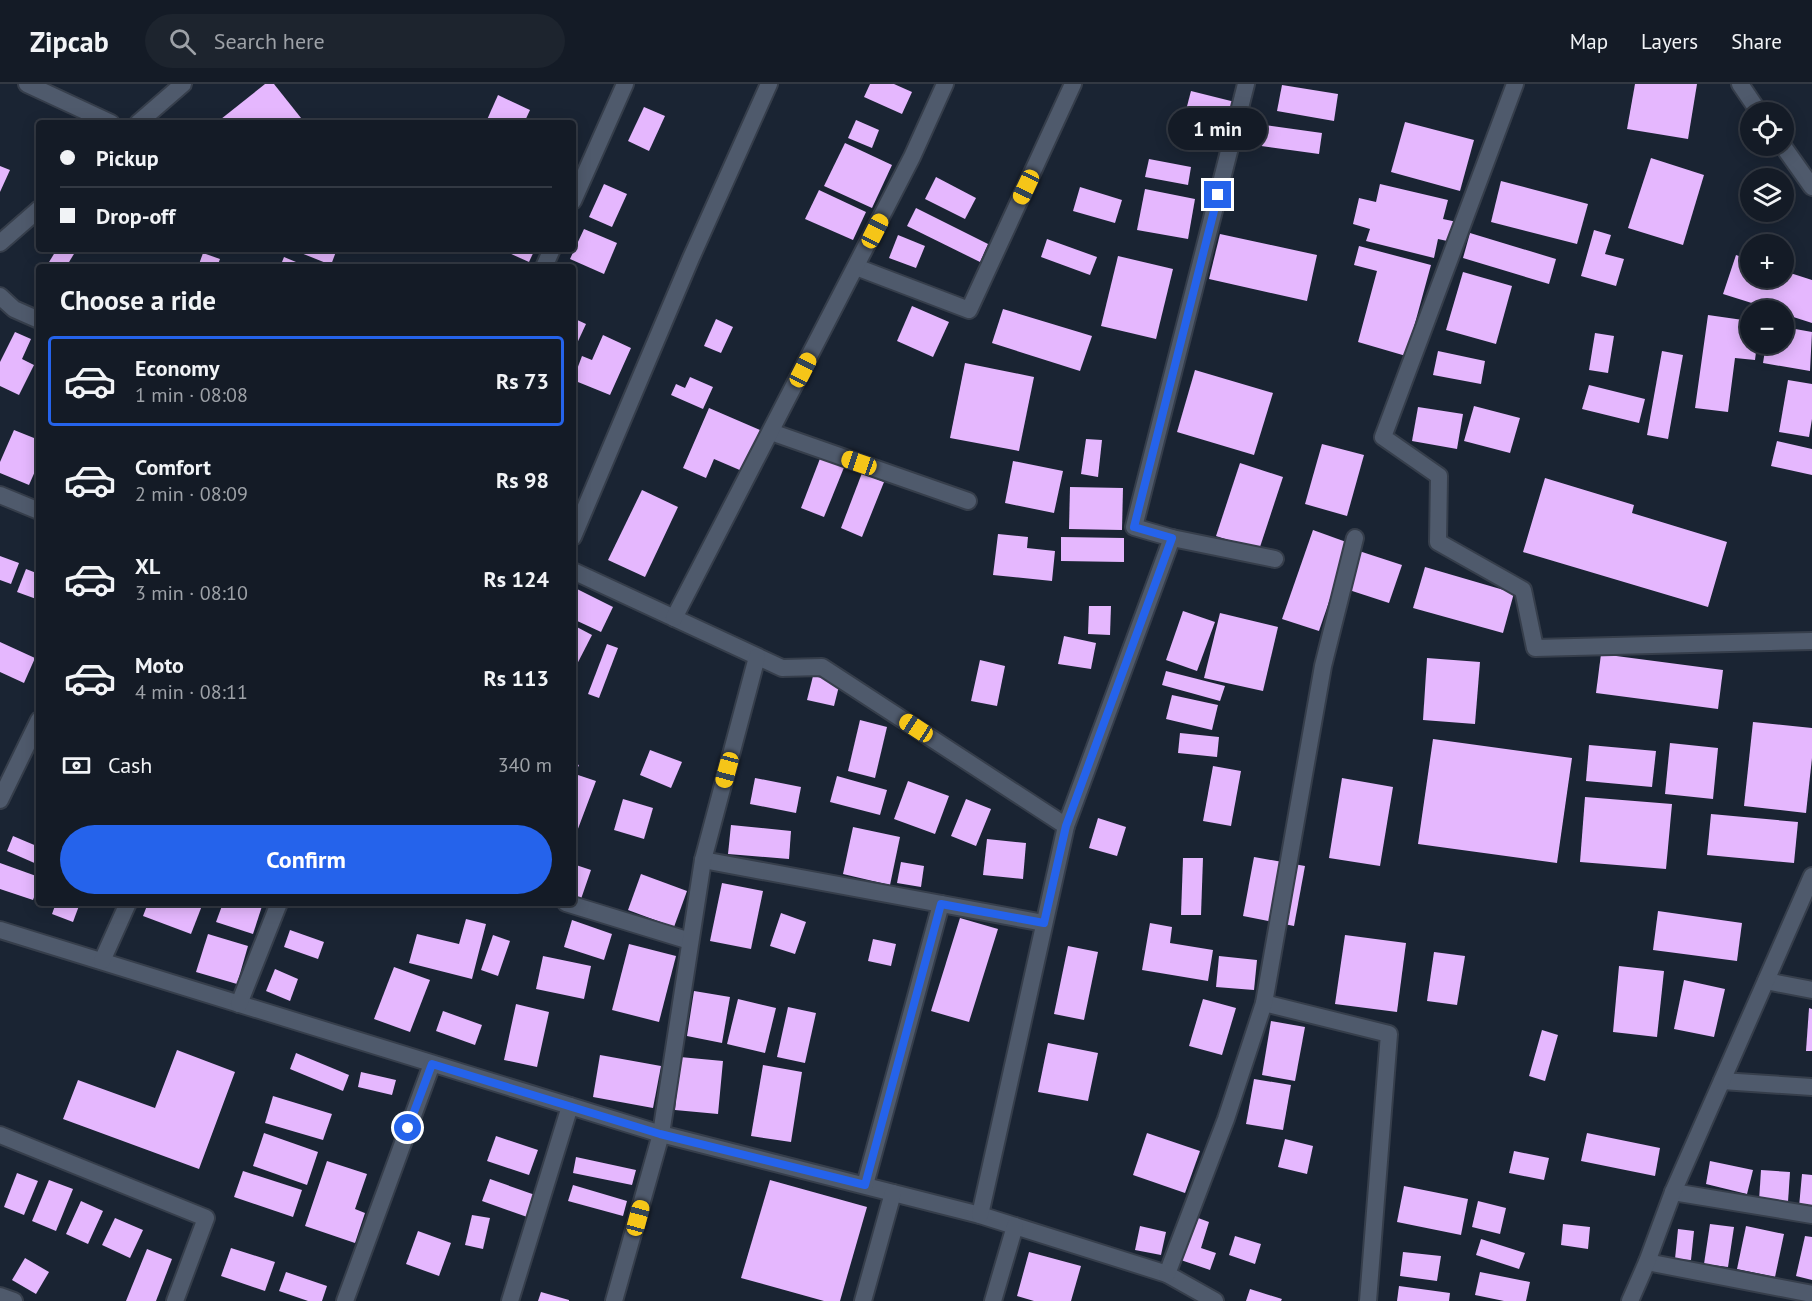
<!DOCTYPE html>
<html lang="en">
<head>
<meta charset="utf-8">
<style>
	body { margin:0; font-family:"PT Sans",sans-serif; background:#1d242e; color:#f1f3f6; height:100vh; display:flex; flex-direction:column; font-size:22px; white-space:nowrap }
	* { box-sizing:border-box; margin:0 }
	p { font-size:20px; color:#9da1a7 }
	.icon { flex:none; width:33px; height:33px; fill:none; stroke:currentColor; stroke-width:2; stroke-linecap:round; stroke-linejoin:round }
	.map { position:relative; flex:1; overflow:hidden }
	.drawer { position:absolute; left:36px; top:180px; width:540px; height:642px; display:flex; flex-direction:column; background:#141b26; border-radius:6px; box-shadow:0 3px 15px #0003,0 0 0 2px #333943 }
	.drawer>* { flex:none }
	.banner { position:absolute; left:36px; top:36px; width:540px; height:132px; border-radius:6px; box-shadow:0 3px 15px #0003,0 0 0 2px #333943; display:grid; align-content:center; height:132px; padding:0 24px; background:#141b26 }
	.fabs { position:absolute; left:1740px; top:18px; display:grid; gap:12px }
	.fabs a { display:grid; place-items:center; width:54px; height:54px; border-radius:50%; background:#141b26; box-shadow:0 3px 15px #0003,0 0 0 2px #333943; font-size:30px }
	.end { position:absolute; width:27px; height:27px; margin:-14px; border:8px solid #2563eb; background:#fff; box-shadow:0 0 0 3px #fff }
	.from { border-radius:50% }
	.bubble { position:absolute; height:42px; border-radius:21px; background:#141b26; box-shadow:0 3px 15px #0003,0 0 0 2px #333943; font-size:20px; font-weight:600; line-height:42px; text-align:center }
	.car { position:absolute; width:18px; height:36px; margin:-18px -9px; border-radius:8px; box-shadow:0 0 4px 2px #0007; background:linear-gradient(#f5c518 24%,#345 0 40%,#f5c518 0 76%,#345 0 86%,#f5c518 0) }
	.banner b { display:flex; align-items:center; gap:21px; height:57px; font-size:22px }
	.banner b+b { border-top:2px solid #333943 }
	.banner i { width:15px; height:15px; background:#f1f3f6 }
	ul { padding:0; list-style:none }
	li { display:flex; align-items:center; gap:18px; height:90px; margin:0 12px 9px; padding:0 12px; border:3px solid transparent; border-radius:6px }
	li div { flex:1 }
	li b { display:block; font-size:22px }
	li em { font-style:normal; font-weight:600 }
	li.active { border-color:#2563eb }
	li>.icon { width:54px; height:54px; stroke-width:1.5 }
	h2 { padding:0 24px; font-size:27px; line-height:72px }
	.pay { display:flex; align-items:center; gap:15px; height:66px; padding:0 24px; font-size:22px }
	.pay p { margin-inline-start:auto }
	.button { display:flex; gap:12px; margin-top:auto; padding:12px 24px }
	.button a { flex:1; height:69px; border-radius:36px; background:#2563eb; color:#fff; font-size:24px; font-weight:600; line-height:69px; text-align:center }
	header { display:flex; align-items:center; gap:36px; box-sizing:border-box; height:84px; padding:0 30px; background:#141b26; border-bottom:2px solid #333943 }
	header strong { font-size:28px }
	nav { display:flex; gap:33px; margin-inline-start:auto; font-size:21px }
	.search { width:420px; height:54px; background:#1d242e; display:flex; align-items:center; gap:15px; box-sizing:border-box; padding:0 21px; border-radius:33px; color:#9da1a7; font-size:22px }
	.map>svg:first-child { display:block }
	.building { fill:#e5b7fe }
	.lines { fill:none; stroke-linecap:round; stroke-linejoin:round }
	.minor-casing { stroke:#363e4b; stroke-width:20 }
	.tertiary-casing { stroke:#363e4b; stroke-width:20 }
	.minor { stroke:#4f5a6c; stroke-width:16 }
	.tertiary { stroke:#4f5a6c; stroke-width:16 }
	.route { stroke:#2563eb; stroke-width:8 }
</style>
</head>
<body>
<header>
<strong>Zipcab</strong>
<div class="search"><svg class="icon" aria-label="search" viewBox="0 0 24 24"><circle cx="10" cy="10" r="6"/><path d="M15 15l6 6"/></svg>Search here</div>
<nav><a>Map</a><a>Layers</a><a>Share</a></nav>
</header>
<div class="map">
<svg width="1812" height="1217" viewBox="0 0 1812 1217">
	<rect width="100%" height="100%" fill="#1a2433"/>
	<g class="building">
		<path d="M265,0H274L305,39H216Z"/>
		<path d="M870,0H894L912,8L902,30L864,13Z"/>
		<path d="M1635,0H1697L1688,55L1627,45Z"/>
		<path d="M1282,1L1338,10L1334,37L1277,27Z"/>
		<path d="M1191,7L1235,18L1223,61L1180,49Z"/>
		<path d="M498,11L530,26L524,39L486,38Z"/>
		<path d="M644,23L665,32L649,67L628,57Z"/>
		<path d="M856,36L879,46L872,64L848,54Z"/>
		<path d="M1405,38L1474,56L1460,107L1391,88Z"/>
		<path d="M1257,40L1322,49L1319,70L1254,61Z"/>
		<path d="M845,59L892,81L872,124L824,102Z"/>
		<path d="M1651,74L1704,91L1683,161L1628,144Z"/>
		<path d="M1149,75L1191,83L1188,101L1145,93Z"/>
		<path d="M0,82L10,86L0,108Z"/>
		<path d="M936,93L976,114L965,135L925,115Z"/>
		<path d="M1501,97L1588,120L1577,160L1491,138Z"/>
		<path d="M604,100L627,110L612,143L589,133Z"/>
		<path d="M1380,100L1448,116L1443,135L1457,138L1452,158L1438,155L1434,174L1366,157L1370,145L1353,140L1359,114L1376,118Z"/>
		<path d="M1080,103L1122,116L1115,139L1073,127Z"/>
		<path d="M1145,105L1195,115L1188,155L1137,146Z"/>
		<path d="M819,106L866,128L853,156L805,135Z"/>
		<path d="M916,124L988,160L980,178L907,142Z"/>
		<path d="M584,145L617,159L604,190L570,175Z"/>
		<path d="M1594,146L1611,151L1605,170L1624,175L1616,202L1581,192Z"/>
		<path d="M1470,149L1556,175L1549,200L1463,174Z"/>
		<path d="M1220,150L1317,171L1307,217L1209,195Z"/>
		<path d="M898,151L925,162L916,184L889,174Z"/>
		<path d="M1047,155L1097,173L1090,191L1041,173Z"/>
		<path d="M1359,162L1431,181L1406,272L1358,258L1377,187L1354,181Z"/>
		<path d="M57,165H77L66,183H46Z"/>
		<path d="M291,165H337L331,181Z"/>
		<path d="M500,165H535L529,178Z"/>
		<path d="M203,169L220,175L217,183H198Z"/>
		<path d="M1736,171L1750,176V194H1784V187L1812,196V239L1784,230V226H1774L1723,210Z"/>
		<path d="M1118,172L1173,185L1156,255L1101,242Z"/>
		<path d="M284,173L308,183H280Z"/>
		<path d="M1463,188L1512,202L1496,260L1446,246Z"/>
		<path d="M912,222L949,238L933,273L897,257Z"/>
		<path d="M1003,225L1092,252L1080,287L992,259Z"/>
		<path d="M1708,231L1750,237V260H1757L1755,276L1735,274L1728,328L1695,324Z"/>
		<path d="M573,234L586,240L573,268Z"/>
		<path d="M716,235L733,243L721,269L704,262Z"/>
		<path d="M1784,243L1812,248L1810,287L1763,279L1766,260H1784Z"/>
		<path d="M15,248L31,255L22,275L34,281L19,311L0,302V278Z"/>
		<path d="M1595,249L1614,252L1608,289L1589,286Z"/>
		<path d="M603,251L631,264L610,311L573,296L582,272L592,276Z"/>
		<path d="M1438,267L1485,277L1481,300L1433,291Z"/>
		<path d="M1662,267L1683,271L1668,355L1647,351Z"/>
		<path d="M965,279L1034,293L1019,367L950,354Z"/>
		<path d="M1195,286L1273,309L1254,371L1177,348Z"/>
		<path d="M690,293L713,303L703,325L671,311L676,300L685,304Z"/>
		<path d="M1788,296L1812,300V335L1809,353L1779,348Z"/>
		<path d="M1589,301L1645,315L1639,339L1582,325Z"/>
		<path d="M1474,322L1520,334L1510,369L1464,357Z"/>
		<path d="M1418,323L1463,330L1457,365L1412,357Z"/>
		<path d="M709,324L760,346L742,387L714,375L706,394L683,384Z"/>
		<path d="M14,346L39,356V378L29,401L0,389V378Z"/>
		<path d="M1086,355L1102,356L1098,393L1081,390Z"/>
		<path d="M1777,357L1812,365V391L1771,382Z"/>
		<path d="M1322,360L1364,371L1347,432L1305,420Z"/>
		<path d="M821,372L845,381L824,433L801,424Z"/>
		<path d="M1013,377L1063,387L1054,429L1005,419Z"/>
		<path d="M1240,379L1283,393L1259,466L1216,452Z"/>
		<path d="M862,389L884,398L862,453L841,444Z"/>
		<path d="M1545,394L1634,421L1632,429L1727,458L1708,523L1523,468Z"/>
		<path d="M1070,403L1123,404L1122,446L1069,445Z"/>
		<path d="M642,406L678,423L645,493L608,476Z"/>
		<path d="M1313,446L1349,459L1319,547L1282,535Z"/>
		<path d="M998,450L1028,453L1027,464L1055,467L1052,497L993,491Z"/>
		<path d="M1061,453L1124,454V478L1061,477Z"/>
		<path d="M1356,466L1402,481L1389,519L1343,504Z"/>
		<path d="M0,472L19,479L11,500L0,496Z"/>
		<path d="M1425,483L1514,509L1503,549L1413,524Z"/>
		<path d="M26,485L39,490V516L17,508Z"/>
		<path d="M573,503L613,523L601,548L573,535Z"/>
		<path d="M1089,522H1111L1110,551L1088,550Z"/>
		<path d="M1183,527L1215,538L1197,587L1166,576Z"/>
		<path d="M1220,529L1278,543L1263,607L1204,594Z"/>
		<path d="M573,541L592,551L573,588Z"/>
		<path d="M1064,552L1096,559L1091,585L1058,580Z"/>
		<path d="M0,558L35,574L24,599L0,588Z"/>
		<path d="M607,560L618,564L599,614L588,610Z"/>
		<path d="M1601,570L1723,586L1718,625L1596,609Z"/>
		<path d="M1427,574L1480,578L1475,640L1423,636Z"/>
		<path d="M980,576L1005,582L997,622L971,617Z"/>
		<path d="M1166,587L1225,602L1220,617L1162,601Z"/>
		<path d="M813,592L840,598L834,622L807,616Z"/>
		<path d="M1172,611L1218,621L1212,646L1166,635Z"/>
		<path d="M860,636L887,643L875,694L848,687Z"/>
		<path d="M1753,638L1812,644V674L1806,729L1744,722Z"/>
		<path d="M1180,649L1219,653L1217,673L1178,669Z"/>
		<path d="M1433,655L1572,674L1557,779L1418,760Z"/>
		<path d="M1670,659L1718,664L1713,715L1665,710Z"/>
		<path d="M1589,661L1656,667L1652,703L1586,697Z"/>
		<path d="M650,666L682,678L671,704L640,691Z"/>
		<path d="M573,679L579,681L575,690L596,697L573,758Z"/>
		<path d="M1213,682L1241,687L1231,742L1203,737Z"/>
		<path d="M837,692L887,706L880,731L830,718Z"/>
		<path d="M755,694L801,703L796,729L750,720Z"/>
		<path d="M1342,694L1393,703L1380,782L1329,774Z"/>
		<path d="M908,697L949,712L935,750L894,735Z"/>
		<path d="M1585,713L1672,720L1666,785L1580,778Z"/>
		<path d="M623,715L653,724L644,755L614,746Z"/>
		<path d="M966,715L991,725L976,762L951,752Z"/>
		<path d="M1711,730L1798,738L1794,779L1707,771Z"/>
		<path d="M1098,734L1126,743L1117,772L1089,764Z"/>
		<path d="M731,741L791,747L789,775L728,770Z"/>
		<path d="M853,743L900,753L890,801L843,790Z"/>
		<path d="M13,752L39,763V781L7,767Z"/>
		<path d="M987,755L1026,759L1023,795L983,791Z"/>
		<path d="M1254,773L1305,782L1294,842L1243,832Z"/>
		<path d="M1183,774H1203L1201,831H1181Z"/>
		<path d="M901,778L924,782L921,803L897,799Z"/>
		<path d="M0,779L39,793V800L33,816L0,805Z"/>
		<path d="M573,780L591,786L581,815L573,812Z"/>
		<path d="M641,790L687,807L674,843L628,826Z"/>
		<path d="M722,799L763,807L751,865L710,857Z"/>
		<path d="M56,819H80L73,838L52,830Z"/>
		<path d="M148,819H203L191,850L143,832Z"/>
		<path d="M223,819H263L253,850L216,838Z"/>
		<path d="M1658,827L1742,839L1737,877L1653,866Z"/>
		<path d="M781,829L806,838L795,870L770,862Z"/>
		<path d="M960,834L998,845L969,938L931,927Z"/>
		<path d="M466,835L486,840L472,895L409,879L417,850L459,860Z"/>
		<path d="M572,836L612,850L604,876L564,863Z"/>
		<path d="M1150,839L1172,843L1170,859L1213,866L1208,897L1142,886Z"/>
		<path d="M290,846L324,858L318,875L284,863Z"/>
		<path d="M208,850L248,862L237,900L196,888Z"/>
		<path d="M493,851L510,857L498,892L481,886Z"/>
		<path d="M1345,851L1406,859L1397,928L1335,920Z"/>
		<path d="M873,855L896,860L891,882L868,877Z"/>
		<path d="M629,860L676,872L659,938L612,926Z"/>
		<path d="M1068,862L1098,868L1084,936L1054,930Z"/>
		<path d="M1434,868L1465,872L1457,921L1427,917Z"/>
		<path d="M543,872L591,882L584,915L536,905Z"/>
		<path d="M1219,872L1257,876L1254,906L1216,903Z"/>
		<path d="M1619,882L1664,887L1657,953L1613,948Z"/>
		<path d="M394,883L430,896L410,948L374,935Z"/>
		<path d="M275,885L298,895L290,917L266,907Z"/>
		<path d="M1684,896L1725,905L1714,953L1674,945Z"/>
		<path d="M694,907L730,913L722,959L687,952Z"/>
		<path d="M738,915L776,924L765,969L727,960Z"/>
		<path d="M1203,915L1236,924L1222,971L1189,962Z"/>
		<path d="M516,920L549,928L537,983L504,976Z"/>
		<path d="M788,923L816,929L805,979L777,973Z"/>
		<path d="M1809,924L1812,925V967H1806Z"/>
		<path d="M443,927L482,941L475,961L436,947Z"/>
		<path d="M1271,937L1305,943L1295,997L1262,991Z"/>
		<path d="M1542,946L1558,951L1545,997L1529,992Z"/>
		<path d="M1048,959L1098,969L1088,1017L1038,1008Z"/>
		<path d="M177,966L235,988L199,1085L63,1035L78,996L155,1024Z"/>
		<path d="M296,969L349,991L343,1007L290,985Z"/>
		<path d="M600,971L661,982L653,1024L593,1013Z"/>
		<path d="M680,973L723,977L718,1030L675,1026Z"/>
		<path d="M763,981L802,988L791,1058L751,1052Z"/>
		<path d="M361,988L396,996L392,1011L358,1003Z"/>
		<path d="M1254,995L1291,1001L1283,1046L1246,1040Z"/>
		<path d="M273,1012L332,1030L323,1056L265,1039Z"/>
		<path d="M264,1049L318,1068L307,1101L253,1082Z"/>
		<path d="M1147,1049L1200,1067L1185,1109L1133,1091Z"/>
		<path d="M1587,1049L1660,1064L1655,1092L1581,1077Z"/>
		<path d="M496,1052L538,1066L529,1091L487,1077Z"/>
		<path d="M1285,1055L1313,1062L1307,1090L1278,1083Z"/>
		<path d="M1514,1067L1549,1074L1544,1096L1509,1089Z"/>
		<path d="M576,1073L636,1086L632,1101L573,1089Z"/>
		<path d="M327,1077L367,1090L355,1125L365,1129L355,1159L305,1142Z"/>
		<path d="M1710,1077L1753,1086L1747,1110L1706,1100Z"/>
		<path d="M1761,1086L1790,1088L1788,1118L1759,1117Z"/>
		<path d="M243,1087L302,1106L293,1133L234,1113Z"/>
		<path d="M17,1089L38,1097L24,1131L4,1123Z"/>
		<path d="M1802,1090L1812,1091V1124L1799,1123Z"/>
		<path d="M490,1095L538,1112L530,1134L482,1117Z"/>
		<path d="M49,1096L73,1105L56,1147L32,1137Z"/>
		<path d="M770,1096L867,1123L840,1217H824L741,1194Z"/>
		<path d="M573,1101L627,1117L623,1132L568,1117Z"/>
		<path d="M1404,1102L1468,1115L1461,1151L1397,1138Z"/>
		<path d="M81,1117L103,1127L88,1160L66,1150Z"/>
		<path d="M1478,1117L1506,1124L1500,1150L1472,1143Z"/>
		<path d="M472,1131L490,1134L483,1165L465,1161Z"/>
		<path d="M1190,1131L1209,1138L1201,1164L1216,1169L1210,1186L1175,1174Z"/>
		<path d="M115,1134L143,1146L130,1174L102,1161Z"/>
		<path d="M1563,1140L1590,1143L1588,1165L1561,1161Z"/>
		<path d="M1710,1140L1734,1143L1728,1183L1704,1180Z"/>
		<path d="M1140,1142L1166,1148L1161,1171L1135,1166Z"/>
		<path d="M1746,1142L1784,1150L1775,1193L1737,1185Z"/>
		<path d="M1678,1145L1694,1147L1691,1176L1675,1175Z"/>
		<path d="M418,1147L451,1159L439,1192L406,1180Z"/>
		<path d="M1235,1152L1261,1160L1255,1180L1229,1171Z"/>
		<path d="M1805,1152L1812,1153V1196L1796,1192Z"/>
		<path d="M1481,1155L1525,1169L1519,1185L1476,1171Z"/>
		<path d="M231,1164L275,1178L265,1207L221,1192Z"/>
		<path d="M147,1165L172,1175L156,1217H126Z"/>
		<path d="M1029,1168L1081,1182L1071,1217H1034L1017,1212Z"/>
		<path d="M1403,1168L1441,1172L1437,1197L1400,1192Z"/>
		<path d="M25,1174L49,1188L36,1210L12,1196Z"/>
		<path d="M286,1188L327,1202L322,1217H308L279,1207Z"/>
		<path d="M1480,1188L1530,1198L1526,1217H1504L1475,1211Z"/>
		<path d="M1399,1202L1450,1209L1449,1217H1397Z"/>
		<path d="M1250,1205L1282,1215L1281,1217H1246Z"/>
		<path d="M541,1208L569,1216V1217H538Z"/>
	</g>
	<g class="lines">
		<g class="minor-casing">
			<g id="minor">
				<path d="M27,0L111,39"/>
				<path d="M1246,0L1134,443L1172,454L1275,475"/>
				<path d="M1515,0L1383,353L1439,392L1438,458L1523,506L1535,564L1812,557"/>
				<path d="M138,39L183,0"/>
				<path d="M573,117L625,0"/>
				<path d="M0,159L39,125"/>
				<path d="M544,183L552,165"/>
				<path d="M856,183L969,226L1073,0"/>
				<path d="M0,212L14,225L39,236"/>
				<path d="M771,348L968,417"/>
				<path d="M0,411L39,427"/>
				<path d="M573,453L691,174L769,0"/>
				<path d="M573,487L782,584L822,583L1066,742"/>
				<path d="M674,534L912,73L945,0"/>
				<path d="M0,716L39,636"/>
				<path d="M703,776L1044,839"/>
				<path d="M566,819L690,857"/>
				<path d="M0,846L661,1050L980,1131L1167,1190L1215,1217"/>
				<path d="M102,877L128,819"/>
				<path d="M1766,897L1812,906"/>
				<path d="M1264,919L1389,950L1368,1217"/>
				<path d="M239,920L279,819"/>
				<path d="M1722,997L1812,1003"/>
				<path d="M0,1051L206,1134L175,1217"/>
				<path d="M865,1101L941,820"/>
				<path d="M1673,1108L1812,1131"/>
				<path d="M980,1131L1066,742L1172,454"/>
				<path d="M1647,1178L1812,1210"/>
				<path d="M1167,1190L1226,1035L1264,919L1323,582L1355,454"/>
				<path d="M0,1212L14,1217"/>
				<path d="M345,1217L432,980"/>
				<path d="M510,1217L570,1022"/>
				<path d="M614,1217L661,1050L703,776L757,573"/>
				<path d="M863,1217L893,1109"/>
				<path d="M993,1217L1015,1142"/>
			</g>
		</g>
		<g class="tertiary-casing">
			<g id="tertiary">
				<path d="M1740,0L1759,28"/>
				<path d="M1783,62L1812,103"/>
				<path d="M1630,1217L1647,1178L1673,1108L1812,792"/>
			</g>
		</g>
		<use href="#minor" class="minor"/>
		<use href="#tertiary" class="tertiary"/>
	</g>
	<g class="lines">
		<path class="route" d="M408,1044L432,980L660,1050L865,1101L941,820L1044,839L1066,742L1172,454L1134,443L1218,111"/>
	</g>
</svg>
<div class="fabs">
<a><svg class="icon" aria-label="locate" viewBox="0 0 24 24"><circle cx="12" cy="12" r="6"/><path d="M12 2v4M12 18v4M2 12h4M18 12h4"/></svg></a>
<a><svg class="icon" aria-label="layers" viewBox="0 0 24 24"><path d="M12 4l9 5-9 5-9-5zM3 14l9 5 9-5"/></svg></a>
<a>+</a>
<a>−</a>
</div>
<i class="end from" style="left:408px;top:1044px"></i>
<i class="end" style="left:1218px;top:111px"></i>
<div class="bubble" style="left:1168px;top:24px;width:99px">1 min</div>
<i class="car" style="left:1026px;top:103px;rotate:205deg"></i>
<i class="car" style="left:875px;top:147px;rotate:27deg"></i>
<i class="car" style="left:803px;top:286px;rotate:27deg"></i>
<i class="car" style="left:859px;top:379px;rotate:289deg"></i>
<i class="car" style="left:916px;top:644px;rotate:303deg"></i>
<i class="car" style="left:727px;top:686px;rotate:195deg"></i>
<i class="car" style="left:638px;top:1134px;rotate:15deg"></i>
<div class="banner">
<b><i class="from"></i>Pickup</b>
<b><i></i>Drop-off</b>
</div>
<section class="drawer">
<h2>Choose a ride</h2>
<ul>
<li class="active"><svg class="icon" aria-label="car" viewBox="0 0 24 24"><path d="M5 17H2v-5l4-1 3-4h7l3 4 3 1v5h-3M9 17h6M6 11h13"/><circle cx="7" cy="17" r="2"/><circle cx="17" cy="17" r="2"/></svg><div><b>Economy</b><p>1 min · 08:08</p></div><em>Rs 73</em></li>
<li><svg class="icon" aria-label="car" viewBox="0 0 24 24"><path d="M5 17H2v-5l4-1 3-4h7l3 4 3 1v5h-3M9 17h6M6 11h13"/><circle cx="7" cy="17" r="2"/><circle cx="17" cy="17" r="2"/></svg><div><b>Comfort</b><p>2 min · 08:09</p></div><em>Rs 98</em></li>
<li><svg class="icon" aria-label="car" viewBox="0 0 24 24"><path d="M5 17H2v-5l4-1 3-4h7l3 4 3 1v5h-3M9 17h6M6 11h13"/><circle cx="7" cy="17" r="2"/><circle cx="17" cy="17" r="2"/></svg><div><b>XL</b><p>3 min · 08:10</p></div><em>Rs 124</em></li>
<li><svg class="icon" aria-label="car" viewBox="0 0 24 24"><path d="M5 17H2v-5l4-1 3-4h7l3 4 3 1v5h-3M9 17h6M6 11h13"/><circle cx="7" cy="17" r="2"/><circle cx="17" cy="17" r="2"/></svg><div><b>Moto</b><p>4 min · 08:11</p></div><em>Rs 113</em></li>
</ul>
<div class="pay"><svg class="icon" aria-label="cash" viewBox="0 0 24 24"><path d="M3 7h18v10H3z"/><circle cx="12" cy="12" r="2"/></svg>Cash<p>340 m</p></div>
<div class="button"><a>Confirm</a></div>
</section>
</div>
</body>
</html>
